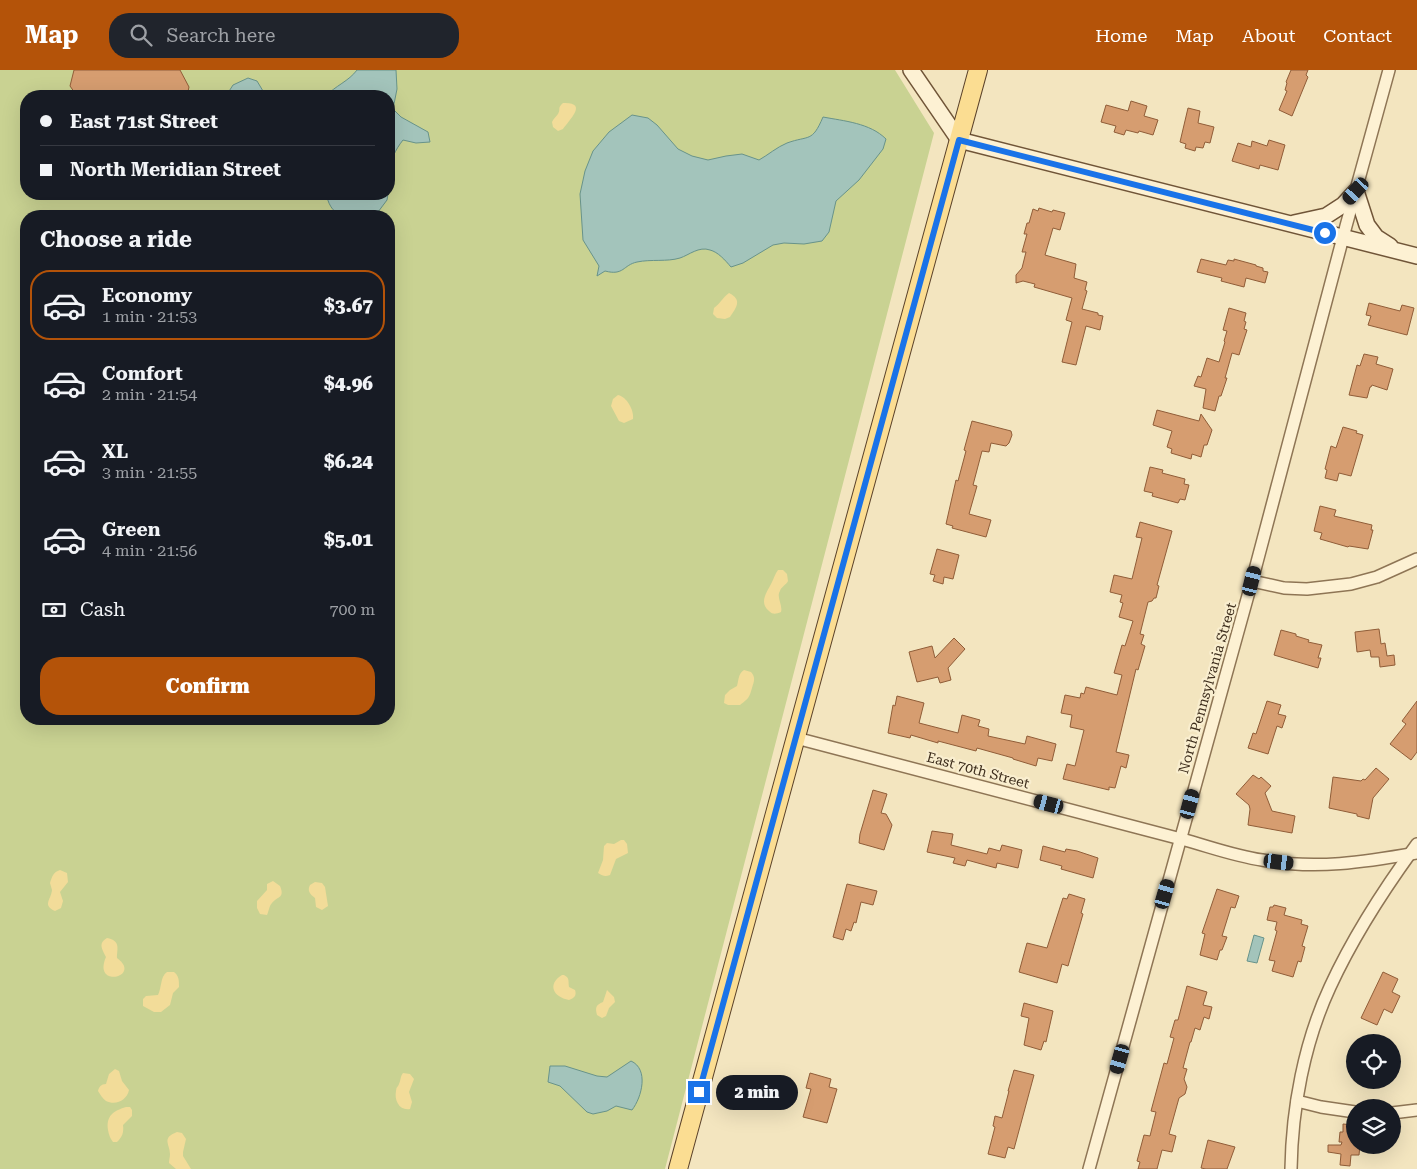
<!DOCTYPE html>
<html lang="en">
<head>
<meta charset="utf-8">
<style>
	body { margin:0; font-family:"Roboto Serif",serif; background:#20242c; color:#f1f3f6; height:100vh; display:flex; flex-direction:column; font-size:19px; white-space:nowrap }
	* { box-sizing:border-box; margin:0 }
	p { font-size:16px; color:#9ea1a6 }
	.icon { flex:none; width:28px; height:28px; fill:none; stroke:currentColor; stroke-width:2; stroke-linecap:round; stroke-linejoin:round }
	.map { position:relative; flex:1; overflow:hidden }
	.panel { position:absolute; left:20px; top:140px; width:375px; height:515px; display:flex; flex-direction:column; background:#171b24; border-radius:20px; box-shadow:0 5px 20px #0002 }
	.panel>* { flex:none }
	.banner { position:absolute; left:20px; top:20px; width:375px; height:110px; border-radius:20px; box-shadow:0 5px 20px #0002; display:grid; align-content:center; height:110px; padding:0 20px; background:#171b24 }
	.tools { position:absolute; left:1346px; top:964px; display:grid; gap:10px }
	.tools a { display:grid; place-items:center; width:55px; height:55px; border-radius:50%; background:#171b24; box-shadow:0 5px 20px #0002; font-size:25px }
	.end { position:absolute; width:22px; height:22px; margin:-11px; border:6px solid #1a73e8; background:#fff; box-shadow:0 0 0 2px #fff }
	.from { border-radius:50% }
	.bubble { position:absolute; height:35px; border-radius:18px; background:#171b24; box-shadow:0 5px 20px #0002; font-size:16px; font-weight:800; line-height:35px; text-align:center }
	.car { position:absolute; width:15px; height:30px; margin:-15px -8px; border-radius:6px; box-shadow:0 0 4px 1px #0007; background:linear-gradient(#222 24%,#8ab4d8 0 40%,#222 0 76%,#8ab4d8 0 86%,#222 0) }
	.banner b { display:flex; align-items:center; gap:18px; height:48px; font-size:19px }
	.banner b+b { border-top:1px solid #363941 }
	.banner i { width:12px; height:12px; background:#f1f3f6 }
	ul { padding:0; list-style:none }
	li { display:flex; align-items:center; gap:15px; height:70px; margin:0 10px 8px; padding:0 10px; border:2px solid transparent; border-radius:20px }
	li div { flex:1 }
	li b { display:block; font-size:19px }
	li em { font-style:normal; font-weight:800 }
	li.selected { border-color:#b45309 }
	li>.icon { width:45px; height:45px; stroke-width:1.5 }
	h2 { padding:0 20px; font-size:22px; line-height:60px }
	.pay { display:flex; align-items:center; gap:12px; height:55px; padding:0 20px; font-size:19px }
	.pay p { margin-inline-start:auto }
	.action { display:flex; gap:10px; margin-top:auto; padding:10px 20px }
	.action a { flex:1; height:58px; border-radius:20px; background:#b45309; color:#fff; font-size:20px; font-weight:800; line-height:58px; text-align:center }
	header { display:flex; align-items:center; gap:30px; box-sizing:border-box; height:70px; padding:0 25px; background:#b45309; color:#fff }
	header strong { font-size:24px }
	nav { display:flex; gap:28px; margin-inline-start:auto; font-size:18px }
	.search { width:350px; height:45px; background:#20242c; display:flex; align-items:center; gap:12px; box-sizing:border-box; padding:0 18px; border-radius:20px; color:#9ea1a6; font-size:19px }
	.map>svg:first-child { display:block }
	.green { fill:#c9d292; fill-rule:evenodd }
	.sand { fill:#f2dc99 }
	.water { fill:#a3c4bb; stroke:#68938a }
	.building { fill:#d69d70; stroke:#905d38 }
	.lines { fill:none; stroke-linecap:round; stroke-linejoin:round }
	.street-casing { stroke:#8e7555; stroke-width:14 }
	.secondary-casing { stroke:#705538; stroke-width:18 }
	.primary-casing { stroke:#5b422a; stroke-width:20 }
	.street { stroke:#fdf1d3; stroke-width:11 }
	.secondary { stroke:#fdf1d3; stroke-width:15 }
	.primary { stroke:#fbdd92; stroke-width:18 }
	.route { stroke:#1a73e8; stroke-width:6 }
	.labels { text-anchor:middle; stroke-width:4.5; stroke-linejoin:round; paint-order:stroke }
	.street-label { font-size:14px; fill:#3c2c1b; stroke:#f9eecf }
</style>
</head>
<body>
<header>
<strong>Map</strong>
<div class="search"><svg class="icon" aria-label="search" viewBox="0 0 24 24"><circle cx="10" cy="10" r="6"/><path d="M15 15l6 6"/></svg>Search here</div>
<nav><a>Home</a><a>Map</a><a>About</a><a>Contact</a></nav>
</header>
<div class="map">
<svg width="1417" height="1099" viewBox="0 0 1417 1099">
	<rect width="100%" height="100%" fill="#f3e5bf"/>
	<path class="green" d="M0,0H895L934,63L665,1099H0ZM26,26H389V124H26ZM26,146H389V649H26Z"/>
	<g class="sand">
		<path d="M563,33C589,32 569,50 563,59L558,61L553,57L552,52C553,49 556,47 558,44C561,39 557,38 563,33Z"/>
		<path d="M729,223C743,230 736,238 730,247L725,249L717,248L713,244L714,238C720,234 723,227 729,223Z"/>
		<path d="M618,325C627,327 634,340 633,349L624,353L619,351L611,336L613,329Z"/>
		<path d="M778,500H783L787,504L788,511C786,515 781,517 780,521C776,527 783,535 781,542C776,544 773,545 769,541C758,532 768,521 772,512C774,508 775,504 778,500Z"/>
		<path d="M744,600L751,602C756,608 754,611 752,618C749,628 749,628 740,635H728L724,633L725,625L730,620L737,616C739,609 738,604 744,600Z"/>
		<path d="M621,770H624L627,774L628,783L616,789L610,805C605,807 603,806 598,803L603,790L604,776L607,773L614,774Z"/>
		<path d="M60,800L67,803L68,812L60,822L63,831L61,838L55,841C42,835 51,830 52,820L50,813C52,807 53,802 60,800Z"/>
		<path d="M273,811L280,816C285,828 278,826 272,833C269,836 269,841 267,845L260,844L257,838V831L267,820V814Z"/>
		<path d="M315,812L322,813L325,817L328,836L322,840L316,837L315,828C310,824 307,821 310,815Z"/>
		<path d="M107,868C121,871 117,878 117,888C143,907 92,919 106,887C102,879 98,873 107,868Z"/>
		<path d="M167,902H174C179,906 179,910 179,917L173,923L170,935L161,942H154L143,936V929L146,926L158,925C162,917 160,907 167,902Z"/>
		<path d="M562,905H564C570,908 568,911 569,917L575,920C577,926 574,928 569,930C553,927 547,914 562,905Z"/>
		<path d="M607,920L614,927L615,932L609,938L606,946L602,948L597,945C595,937 596,935 603,932Z"/>
		<path d="M115,999L119,1001L122,1011L129,1020C127,1030 116,1036 106,1031C103,1029 100,1024 98,1021C99,1017 101,1014 106,1014L109,1004Z"/>
		<path d="M403,1003L410,1004L414,1009L409,1022L412,1032L410,1039C400,1041 394,1031 396,1021C397,1015 397,1019 399,1014C401,1010 400,1007 403,1003Z"/>
		<path d="M126,1037H130L132,1040V1046L123,1055C124,1063 122,1067 117,1072H113C110,1068 109,1065 108,1060C106,1046 113,1041 126,1037Z"/>
		<path d="M177,1062L182,1063L186,1069L183,1082V1086L191,1099H176L169,1093C169,1090 170,1087 170,1084C170,1074 161,1068 177,1062Z"/>
	</g>
	<g class="water">
		<path d="M357,0H396L397,19L393,39L401,47L428,62L430,72L416,73L403,70C395,80 390,91 389,104C389,110 390,115 389,121V26H326C335,16 349,11 357,0Z"/>
		<path d="M248,8L257,11L266,26H226L233,15Z"/>
		<path d="M632,45L648,48L657,55L678,79L692,86L708,90L726,86L742,84L759,90C768,85 777,77 787,73C809,65 812,73 823,47C844,51 870,53 886,69L883,79L859,110L836,131L829,162L822,171L804,174L784,173L773,175L743,193L731,197C725,190 718,182 710,180C699,176 689,185 680,188C667,192 651,189 637,192C623,195 624,206 605,201L597,206L599,196L583,170L580,124L585,101L593,81L609,62Z"/>
		<path d="M326,124H388L387,130L375,146C350,146 333,153 326,124Z"/>
		<path d="M1254,865L1264,868L1257,893L1247,891Z"/>
		<path d="M631,991C649,999 642,1027 632,1040L616,1036L607,1041L593,1044L587,1042L560,1016L548,1012L550,996H565L597,1006L607,1007Z"/>
	</g>
	<g class="building">
		<path d="M74,0H180L189,17L187,26H77L70,16Z"/>
		<path d="M1291,0H1308L1306,5L1308,7L1292,46L1279,40L1287,21L1285,20L1287,13L1286,12Z"/>
		<path d="M1131,31L1147,36L1144,46L1158,50L1153,65L1139,61L1138,63L1126,60L1124,65L1114,62L1116,56L1101,52L1106,35L1128,41Z"/>
		<path d="M1188,38L1200,41L1198,53L1214,57L1210,73L1205,72L1203,78L1196,77L1195,81L1185,78L1186,74L1180,72Z"/>
		<path d="M1269,70L1285,75L1278,100L1260,95L1259,99L1232,91L1238,73L1251,77L1252,71L1267,76Z"/>
		<path d="M1039,138L1052,142L1053,140L1065,143L1060,160L1053,158L1045,185L1076,194L1074,208L1087,212L1085,220L1087,221L1082,239L1098,243V245L1103,246L1100,260L1086,256L1076,295L1062,292L1072,252L1066,250L1072,228L1034,217L1035,214L1023,211L1016,213V205L1022,198L1026,182H1022L1027,164H1024L1027,153H1029L1033,139L1038,141Z"/>
		<path d="M1201,189L1226,195L1228,190L1234,191V189L1256,195V196L1263,198V201L1268,202L1265,213L1246,208L1244,217L1221,211L1222,208L1197,202Z"/>
		<path d="M1369,233L1400,241L1402,235L1414,238L1407,265L1368,255L1371,246L1366,245Z"/>
		<path d="M1229,238L1246,243L1244,251L1246,252L1244,259L1247,260L1239,285L1232,283L1225,308H1227L1221,326H1219L1215,341L1203,338L1206,319L1194,316L1198,306L1201,307L1207,288L1219,292L1225,272L1224,271L1227,261L1223,260Z"/>
		<path d="M1364,284L1378,287L1376,294L1393,299L1387,320L1372,315L1371,317H1370L1367,328L1349,325L1357,295L1360,296Z"/>
		<path d="M1157,340L1199,351L1201,344L1212,360L1207,375H1204L1201,387L1192,384L1191,389L1171,383L1172,379L1167,377L1172,361L1153,355Z"/>
		<path d="M972,351L1011,361L1012,365L1009,373L1006,376L991,373L989,382L982,381L973,415L977,416L969,444L991,450L986,467L952,458L953,456L946,454L956,410L958,411L966,381L964,380Z"/>
		<path d="M1343,357L1357,361L1356,363L1363,365L1351,406L1339,403L1337,411L1325,408L1327,400L1325,399L1331,376L1336,378Z"/>
		<path d="M1150,397L1163,400L1162,403L1185,409L1184,414L1189,415L1185,430L1180,429L1178,433L1152,426L1153,423L1144,421Z"/>
		<path d="M1320,436L1336,440L1334,446L1372,455L1371,460H1373L1368,479L1349,476L1348,477L1320,469L1322,463L1314,461Z"/>
		<path d="M1140,452L1172,461L1157,515L1159,516L1156,528H1154L1152,531L1148,532L1140,564L1144,565L1141,574L1145,576L1138,600L1136,599L1116,682L1129,685L1126,698L1121,696L1115,718L1109,717V720L1063,709L1067,694L1075,696L1084,660L1070,657L1072,645L1061,643L1065,625L1080,628L1081,623L1084,624L1086,617L1117,625L1122,605L1114,603L1122,575L1125,576L1133,551L1119,547L1123,533L1120,532L1122,525L1110,522L1114,505L1132,509L1142,468L1136,467Z"/>
		<path d="M937,479L959,485L953,509L944,507L943,514L933,511L935,505L930,504Z"/>
		<path d="M1379,559L1381,574L1385,573L1387,586L1394,585L1395,595L1380,597L1379,587H1371L1370,580L1357,582L1355,562Z"/>
		<path d="M1281,560L1296,564V566L1309,570L1308,572L1322,575L1318,588H1321L1318,598L1274,585Z"/>
		<path d="M954,568L965,579L948,598L951,610L940,613L938,607L917,612L909,582L932,576L935,588Z"/>
		<path d="M897,626L924,633L919,653L958,663L962,645L980,650L978,656L989,659L988,666L1025,674L1027,666L1056,674L1052,691L1038,688L1036,696L1013,689V688L977,678L976,681L938,671V673L911,665L910,668L888,663L893,635L895,636Z"/>
		<path d="M1267,631L1281,635L1278,644L1286,646L1282,658L1277,656L1268,684L1248,678L1253,663L1256,664Z"/>
		<path d="M1417,631V682L1411,690L1390,674L1406,654L1402,651Z"/>
		<path d="M1376,698L1389,709L1373,728L1369,749L1357,746V744L1329,738L1333,707L1361,711L1363,709L1365,710Z"/>
		<path d="M1253,705L1259,709L1261,707L1271,716L1265,723L1272,741L1295,746L1292,763L1248,755L1250,739L1249,735L1236,724Z"/>
		<path d="M873,720L887,724L881,743L886,744L892,755L884,780L859,773L860,764Z"/>
		<path d="M932,761L953,764L951,775L987,784L989,778L1000,781L1002,775L1022,780L1018,798L997,793L996,798L967,790L965,796L953,793L955,788L927,782Z"/>
		<path d="M1043,776L1065,782L1066,779L1077,781L1098,788L1093,808L1061,799L1062,796L1040,790Z"/>
		<path d="M847,814L877,821L873,835L861,832L856,853L854,852L851,861L846,859L843,870L833,867Z"/>
		<path d="M1217,819L1239,826L1235,838L1231,837L1222,866L1227,867L1222,880H1220L1217,890L1200,885L1205,864L1202,863Z"/>
		<path d="M1069,824L1085,829L1081,843L1083,844L1068,896L1062,894L1057,913L1019,902L1027,873L1047,878L1063,828L1067,829Z"/>
		<path d="M1274,835L1286,838L1284,845L1302,850L1301,854L1308,856L1302,876L1305,877L1301,892L1298,891L1293,907L1272,901L1275,891L1269,890L1277,861L1275,860L1277,852L1267,850L1270,837H1273Z"/>
		<path d="M1383,902L1398,909L1392,922L1400,926L1392,943L1384,939L1377,955L1361,948Z"/>
		<path d="M1187,916L1207,922L1203,935L1212,937L1209,949L1204,947L1200,960L1195,958L1191,972H1190L1183,998L1187,999L1184,1009L1187,1017L1185,1024L1179,1028L1169,1064L1176,1066L1172,1082L1162,1080L1157,1099H1138L1140,1092L1137,1091L1144,1065L1150,1066L1156,1042L1151,1041L1164,993L1167,994L1174,968L1170,967L1175,950H1178Z"/>
		<path d="M1024,933L1053,941L1046,972L1044,971L1041,980L1024,975L1029,948L1021,946Z"/>
		<path d="M1014,1000L1034,1005L1014,1079L1008,1077L1005,1088L988,1084L995,1057L993,1056L995,1046L1002,1048L1009,1021H1008Z"/>
		<path d="M810,1003L831,1009L829,1017L837,1019L827,1053L803,1047L811,1019L806,1018Z"/>
		<path d="M1343,1054L1354,1055L1355,1075H1360L1359,1085H1351L1350,1096L1340,1095L1341,1084L1328,1082V1075H1341L1342,1072H1339L1340,1062H1343Z"/>
		<path d="M1208,1070L1235,1077L1227,1099H1206L1201,1098Z"/>
	</g>
	<g class="lines">
		<g class="street-casing">
			<g id="street">
				<path d="M1252,511L1284,518L1307,519L1351,514L1377,507L1417,489"/>
				<path d="M796,668L1181,769C1208,776 1234,786 1262,790C1315,800 1365,792 1417,783"/>
				<path d="M1297,1031L1321,1037L1355,1042"/>
				<path d="M1392,1043L1417,1040"/>
				<path d="M1089,1099L1252,511L1346,156L1389,0"/>
				<path d="M1291,1099C1292,1038 1304,973 1330,917C1353,867 1384,819 1417,774"/>
			</g>
		</g>
		<g class="secondary-casing">
			<g id="secondary">
				<path d="M911,0L959,70L1417,186"/>
				<path d="M1294,153L1326,146L1343,135L1356,121L1367,155L1376,167L1390,176"/>
			</g>
		</g>
		<g class="primary-casing">
			<path id="primary" d="M678,1099L978,0"/>
		</g>
		<use href="#street" class="street"/>
		<use href="#secondary" class="secondary"/>
		<use href="#primary" class="primary"/>
	</g>
	<g class="lines">
		<path class="route" d="M699,1022L959,70L1325,163"/>
	</g>
	<g class="labels">
		<g class="street-label">
			<text transform="translate(1207 618) rotate(-74)" y="5">North Pennsylvania Street</text>
			<text transform="translate(978 700) rotate(15)" y="5">East 70th Street</text>
		</g>
	</g>
</svg>
<div class="tools">
<a><svg class="icon" aria-label="locate" viewBox="0 0 24 24"><circle cx="12" cy="12" r="6"/><path d="M12 2v4M12 18v4M2 12h4M18 12h4"/></svg></a>
<a><svg class="icon" aria-label="layers" viewBox="0 0 24 24"><path d="M12 4l9 5-9 5-9-5zM3 14l9 5 9-5"/></svg></a>
</div>
<i class="end from" style="left:1325px;top:163px"></i>
<i class="end" style="left:699px;top:1022px"></i>
<div class="bubble" style="left:716px;top:1005px;width:82px">2 min</div>
<i class="car" style="left:1356px;top:121px;rotate:222deg"></i>
<i class="car" style="left:1252px;top:511px;rotate:14deg"></i>
<i class="car" style="left:1049px;top:734px;rotate:285deg"></i>
<i class="car" style="left:1190px;top:734px;rotate:15deg"></i>
<i class="car" style="left:1279px;top:792px;rotate:97deg"></i>
<i class="car" style="left:1165px;top:824px;rotate:16deg"></i>
<i class="car" style="left:1120px;top:989px;rotate:196deg"></i>
<div class="banner">
<b><i class="from"></i>East 71st Street</b>
<b><i></i>North Meridian Street</b>
</div>
<section class="panel">
<h2>Choose a ride</h2>
<ul>
<li class="selected"><svg class="icon" aria-label="car" viewBox="0 0 24 24"><path d="M5 17H2v-5l4-1 3-4h7l3 4 3 1v5h-3M9 17h6M6 11h13"/><circle cx="7" cy="17" r="2"/><circle cx="17" cy="17" r="2"/></svg><div><b>Economy</b><p>1 min · 21:53</p></div><em>$3.67</em></li>
<li><svg class="icon" aria-label="car" viewBox="0 0 24 24"><path d="M5 17H2v-5l4-1 3-4h7l3 4 3 1v5h-3M9 17h6M6 11h13"/><circle cx="7" cy="17" r="2"/><circle cx="17" cy="17" r="2"/></svg><div><b>Comfort</b><p>2 min · 21:54</p></div><em>$4.96</em></li>
<li><svg class="icon" aria-label="car" viewBox="0 0 24 24"><path d="M5 17H2v-5l4-1 3-4h7l3 4 3 1v5h-3M9 17h6M6 11h13"/><circle cx="7" cy="17" r="2"/><circle cx="17" cy="17" r="2"/></svg><div><b>XL</b><p>3 min · 21:55</p></div><em>$6.24</em></li>
<li><svg class="icon" aria-label="car" viewBox="0 0 24 24"><path d="M5 17H2v-5l4-1 3-4h7l3 4 3 1v5h-3M9 17h6M6 11h13"/><circle cx="7" cy="17" r="2"/><circle cx="17" cy="17" r="2"/></svg><div><b>Green</b><p>4 min · 21:56</p></div><em>$5.01</em></li>
</ul>
<div class="pay"><svg class="icon" aria-label="cash" viewBox="0 0 24 24"><path d="M3 7h18v10H3z"/><circle cx="12" cy="12" r="2"/></svg>Cash<p>700 m</p></div>
<div class="action"><a>Confirm</a></div>
</section>
</div>
</body>
</html>
